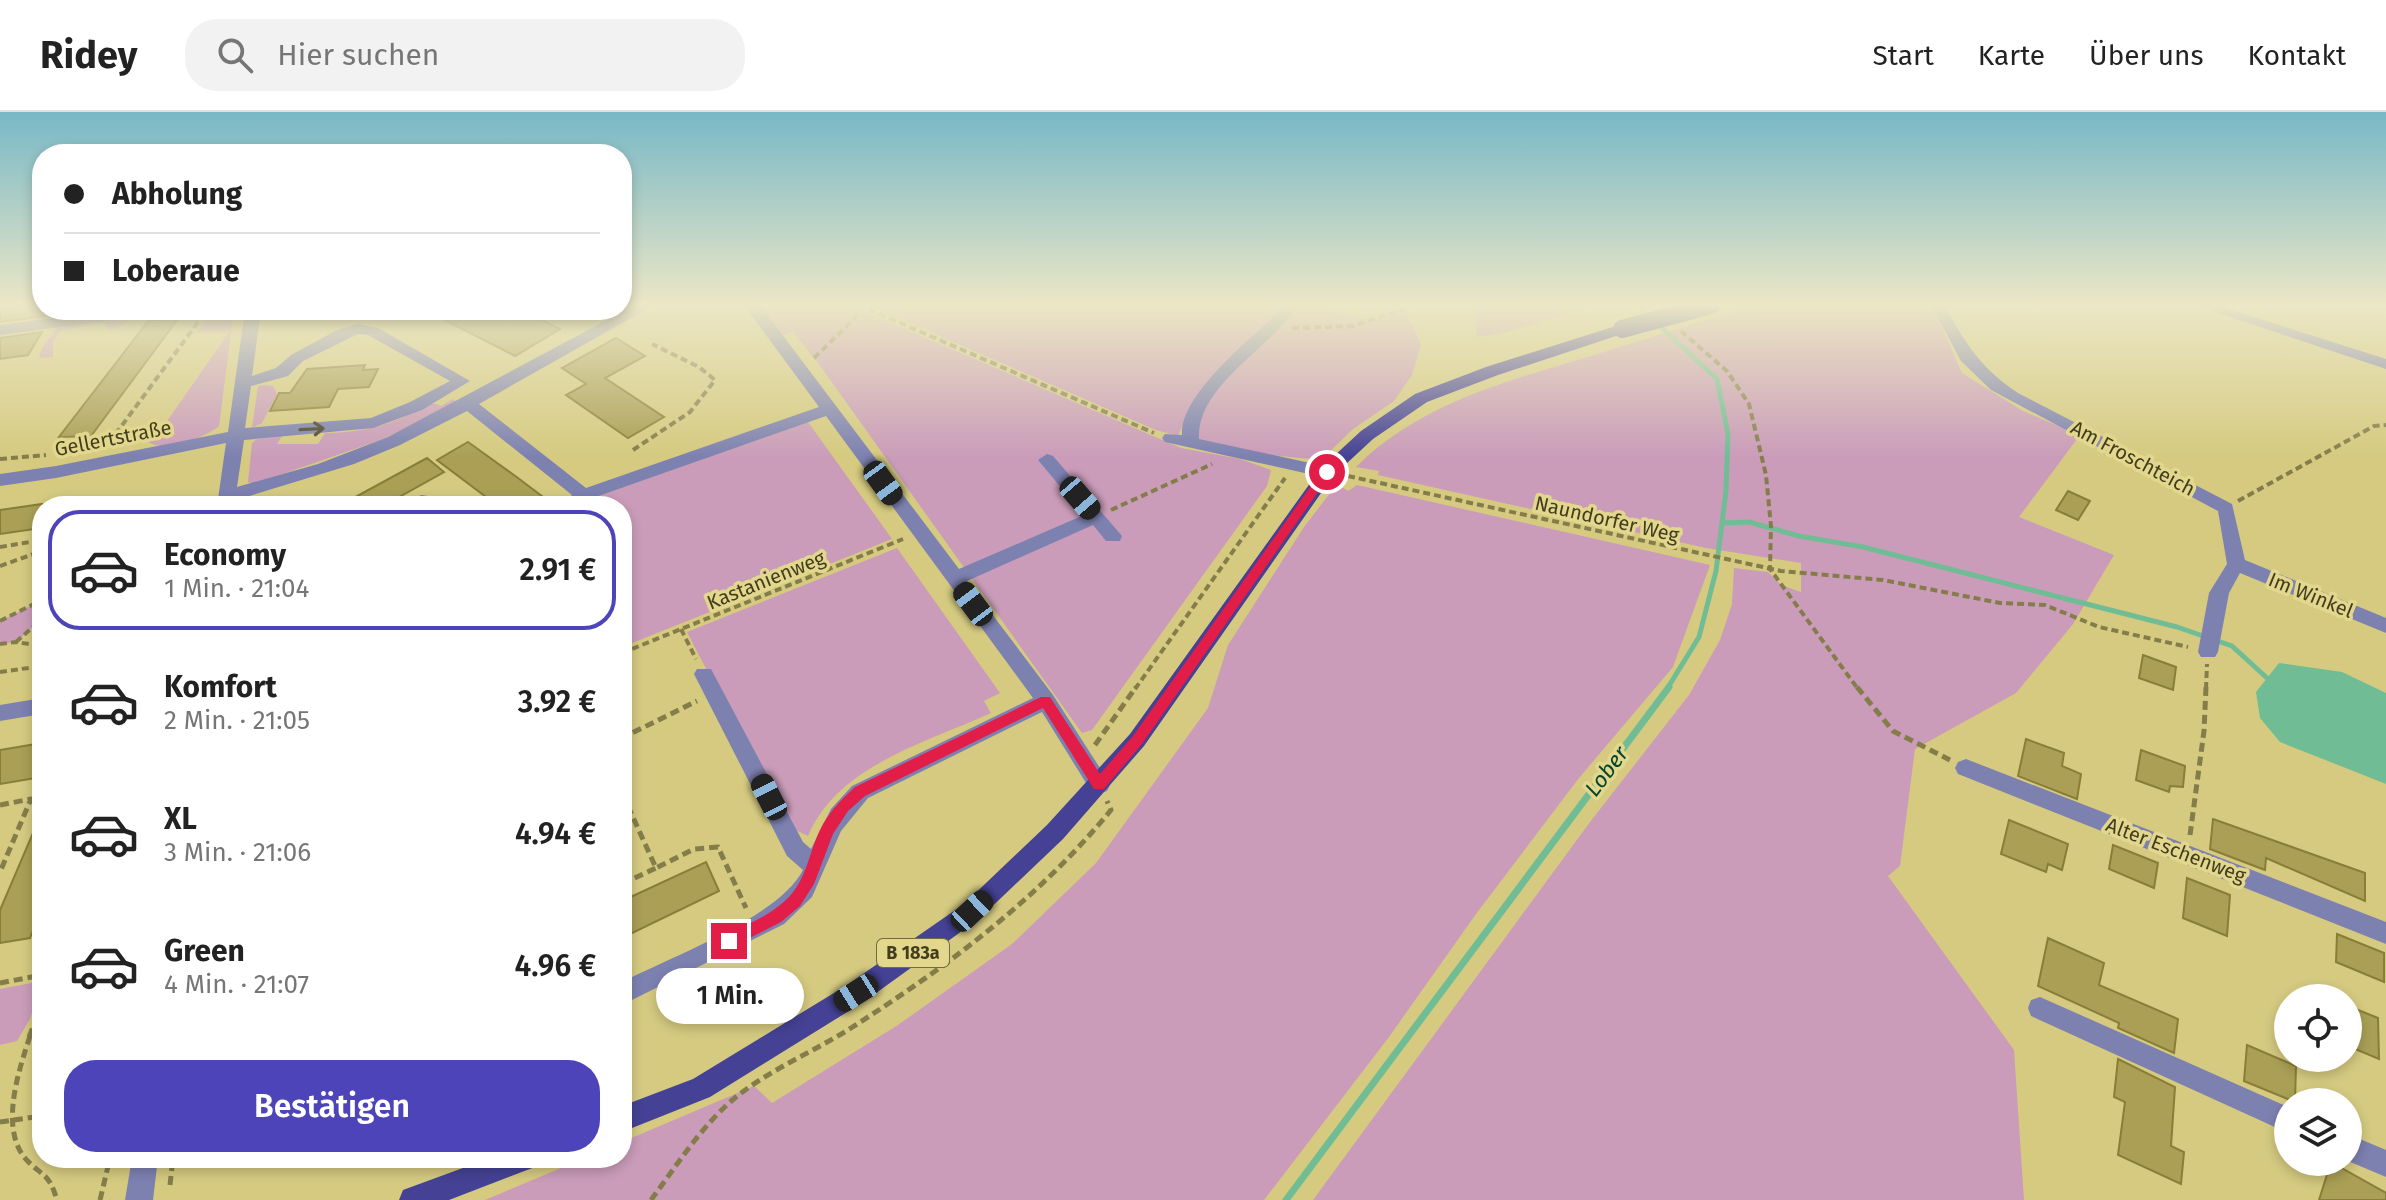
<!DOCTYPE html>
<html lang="de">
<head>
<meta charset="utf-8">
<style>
	body { margin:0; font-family:"Fira Sans",sans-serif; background:#f2f2f2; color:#222; height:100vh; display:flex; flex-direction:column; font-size:30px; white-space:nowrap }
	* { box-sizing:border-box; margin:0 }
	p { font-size:26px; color:#767676 }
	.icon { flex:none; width:44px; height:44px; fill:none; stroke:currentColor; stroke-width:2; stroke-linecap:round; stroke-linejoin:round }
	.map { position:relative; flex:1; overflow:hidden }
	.side { position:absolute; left:32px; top:384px; width:600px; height:672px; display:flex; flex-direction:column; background:#fff; border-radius:32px; box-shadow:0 4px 12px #0003 }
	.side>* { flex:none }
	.top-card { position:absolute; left:32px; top:32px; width:600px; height:176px; border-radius:32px; box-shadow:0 4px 12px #0003; display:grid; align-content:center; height:176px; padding:0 32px; background:#fff }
	.tools { position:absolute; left:2274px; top:872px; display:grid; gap:16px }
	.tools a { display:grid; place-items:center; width:88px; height:88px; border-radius:50%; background:#fff; box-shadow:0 4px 12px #0003; font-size:40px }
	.end { position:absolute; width:36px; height:36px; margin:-18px; border:10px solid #e11d48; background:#fff; box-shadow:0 0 0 4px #fff }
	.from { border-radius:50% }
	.bubble { position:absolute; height:56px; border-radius:28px; background:#fff; box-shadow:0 4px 12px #0003; font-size:26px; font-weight:600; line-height:56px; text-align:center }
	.car { position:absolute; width:24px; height:48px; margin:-24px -12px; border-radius:10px; box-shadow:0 0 6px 2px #0007; background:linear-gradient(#222 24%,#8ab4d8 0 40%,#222 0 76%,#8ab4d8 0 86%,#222 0) }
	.top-card b { display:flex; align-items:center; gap:28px; height:76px; font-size:30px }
	.top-card b+b { border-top:2px solid #e0e0e0 }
	.top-card i { width:20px; height:20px; background:#222 }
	ul { padding:14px 0 0; list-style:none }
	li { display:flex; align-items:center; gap:24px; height:120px; margin:0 16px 12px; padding:0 16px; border:4px solid transparent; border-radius:32px }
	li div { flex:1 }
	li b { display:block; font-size:30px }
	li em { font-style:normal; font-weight:600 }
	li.selected { border-color:#4e44ba }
	li>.icon { width:72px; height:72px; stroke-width:1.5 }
	.button { display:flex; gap:16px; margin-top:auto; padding:16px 32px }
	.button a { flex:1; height:92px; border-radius:32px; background:#4e44ba; color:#fff; font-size:32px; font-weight:600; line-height:92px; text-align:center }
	header { display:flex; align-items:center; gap:48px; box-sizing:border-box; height:112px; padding:0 40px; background:#fff; border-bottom:2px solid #e0e0e0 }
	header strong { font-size:38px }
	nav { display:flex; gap:44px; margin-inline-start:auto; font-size:28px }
	.search { width:560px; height:72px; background:#f2f2f2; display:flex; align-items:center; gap:20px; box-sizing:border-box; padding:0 28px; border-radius:32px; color:#767676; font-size:30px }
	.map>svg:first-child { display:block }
	.green { fill:#ca9cb9 }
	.water { fill:#70bd95 }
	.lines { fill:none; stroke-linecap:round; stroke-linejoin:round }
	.stream-far1 { stroke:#70bd95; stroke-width:5 }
	.stream { stroke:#70bd95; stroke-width:7 }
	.building { fill:#aa9f55; stroke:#897e35; stroke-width:2 }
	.path-far1 { stroke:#847d4a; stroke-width:4; stroke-dasharray:7 4; stroke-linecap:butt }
	.path { stroke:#847d4a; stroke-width:5; stroke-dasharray:9 5; stroke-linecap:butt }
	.minor { fill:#7d81b0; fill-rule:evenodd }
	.major { fill:#454295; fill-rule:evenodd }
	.major-bridge { stroke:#454295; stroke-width:18 }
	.oneway { stroke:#47442d }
	.route { fill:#e11d48 }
	.labels { text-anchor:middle; stroke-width:7; stroke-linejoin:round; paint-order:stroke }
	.shield { fill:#e2d78d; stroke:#716b3f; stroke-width:2 }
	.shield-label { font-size:18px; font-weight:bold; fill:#413d1e }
	.street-label { font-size:20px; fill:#413d1e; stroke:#e2d78d }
	.water-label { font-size:22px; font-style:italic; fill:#04462d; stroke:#e2d78d }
</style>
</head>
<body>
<header>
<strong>Ridey</strong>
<div class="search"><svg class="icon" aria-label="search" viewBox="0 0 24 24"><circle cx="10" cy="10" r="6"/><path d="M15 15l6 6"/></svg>Hier suchen</div>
<nav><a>Start</a><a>Karte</a><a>Über uns</a><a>Kontakt</a></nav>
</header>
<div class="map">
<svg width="2386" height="1088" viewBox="0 0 2386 1088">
	<rect width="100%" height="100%" fill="#d5ca80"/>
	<g class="green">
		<path d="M759,193H850L1181,336L1240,347L1271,358L1267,374L1092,618L1082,621L821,255L793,220L782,223Z"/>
		<path d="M868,193H1284L1269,216L1298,193H1315L1372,209L1405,197L1421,233L1412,263L1394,289L1353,317L1321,348L1240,340L1191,330L1188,301L1178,324L1156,318Z"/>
		<path d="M1474,193H1597L1507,220L1477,225Z"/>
		<path d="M1755,193H1932L1962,261L2023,299L2080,323L2019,405L2114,443L2073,512L2016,581L1915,637L1900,754L1888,764L2014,938L2024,1088H1313L1590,710L1689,583L1720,528L1732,492L1734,456L1768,460L1781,473L1801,480V451L1706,436L1378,363L1379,359L1356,355C1419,292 1507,269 1591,244C1645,227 1700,210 1755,193Z"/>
		<path d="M213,198H234L219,314C204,326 162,343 146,328L152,313L165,312L230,219L197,220Z"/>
		<path d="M130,204C128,213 117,216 109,218L104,210L61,219L53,230V245L39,246L42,236L58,214Z"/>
		<path d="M267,273L273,274L277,282L262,311L252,316L258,274Z"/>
		<path d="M453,287L457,291L383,327L254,372L248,370L252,331L257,327L282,324L277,332H318L325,321C355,321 385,315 412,301C423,296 430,288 441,294Z"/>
		<path d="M808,310L892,427L622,535V394H580L594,385Z"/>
		<path d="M1337,372L1348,379L1357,373L1710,453L1673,555L1579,666L1476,802L1389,925L1264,1088H485L585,1046H622V1030L754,974L772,991L898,913L1012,832L1096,751L1208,596L1228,533L1304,415Z"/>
		<path d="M897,436L1000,581L984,589L991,601C926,631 838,653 808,724L787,714L687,520Z"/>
		<path d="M42,488V507L16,530L0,532V509Z"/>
		<path d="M42,869L30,907L17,929L0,933V877Z"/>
	</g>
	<path class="water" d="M2279,551L2342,560L2386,581V672L2280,630L2260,606L2256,580Z"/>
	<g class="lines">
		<g class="stream-far1">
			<path d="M1637,193L1717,267L1728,322L1726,379L1716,459L1699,525L1667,577"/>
			<path d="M1723,411L1749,410L1799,424L1863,435L2177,515L2232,534L2267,566"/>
		</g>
		<path class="stream" d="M1286,1088L1669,575"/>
	</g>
	<g class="building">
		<path d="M0,193H42V198H55L52,203L0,210Z"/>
		<path d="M425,198H522L560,217L515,244Z"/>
		<path d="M178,207L91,324L59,325L149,208Z"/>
		<path d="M42,220L28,243L0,247V226Z"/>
		<path d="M616,226L645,244L605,266L664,305L628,326L566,283L586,272L562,256Z"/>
		<path d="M365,253L363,258L378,257L369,275L338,277L329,295L270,299L279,281H290L307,257Z"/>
		<path d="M468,330L518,366L543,385L528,394H498L437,348Z"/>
		<path d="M427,346L444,360L383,394H339Z"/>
		<path d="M2068,379L2090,389L2078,408L2056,398Z"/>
		<path d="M42,392V416L0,422V398Z"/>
		<path d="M2143,543L2176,555L2173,578L2139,566Z"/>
		<path d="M2026,627L2064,641L2062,654L2081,662L2077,687L2018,664Z"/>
		<path d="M42,631V665L0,672V638Z"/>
		<path d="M2141,638L2185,654L2183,675L2170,674L2169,680L2136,668Z"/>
		<path d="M42,700V796L30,826L0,831V798Z"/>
		<path d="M2213,707L2365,761V789L2266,746L2265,758L2210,737Z"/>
		<path d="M2009,708L2068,732L2062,758L2048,752L2046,760L2001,742Z"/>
		<path d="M2113,733L2158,751L2154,776L2109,757Z"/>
		<path d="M706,750L719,779L622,826V789Z"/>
		<path d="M2187,766L2230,783L2227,824L2183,806Z"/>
		<path d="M2337,822L2384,841V870L2336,850Z"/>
		<path d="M2048,826L2104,851L2099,873L2178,907L2174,941L2118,916L2119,911L2038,874Z"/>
		<path d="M2348,894L2378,906L2379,947L2348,934Z"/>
		<path d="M2247,933L2296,954L2295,990L2244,969Z"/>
		<path d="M2118,947L2175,975L2171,1034L2184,1040L2181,1072L2118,1043L2125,990L2114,985Z"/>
		<path d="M2331,1050L2386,1081V1088H2319Z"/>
	</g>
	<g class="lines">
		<g class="path-far1">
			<path d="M859,193L1154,321"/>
			<path d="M1292,216L1353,214L1415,193"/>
			<path d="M1681,219L1727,259L1749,292L1766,363L1771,414L1770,457L1858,577"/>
			<path d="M814,246L852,209L861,194"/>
			<path d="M109,331L207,198"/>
			<path d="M633,338L690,300L715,268L699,255L652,232"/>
			<path d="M0,347L46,343"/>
			<path d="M1348,364L1781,459L1883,468L2000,491L2045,493L2099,515L2188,535"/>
			<path d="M2238,389L2374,314L2386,313"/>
			<path d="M190,394L207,389"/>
			<path d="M1111,398L1212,352"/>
			<path d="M0,435L42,428"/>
			<path d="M0,454L42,439"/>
			<path d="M0,509L42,488"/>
			<path d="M681,517L696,547"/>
			<path d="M16,530L42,507"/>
			<path d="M0,532L16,530L42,534"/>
			<path d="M622,541L903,427"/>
			<path d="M0,560L42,554"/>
			<path d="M1135,577L1285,366"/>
			<path d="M2206,577L2207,552"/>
		</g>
		<g class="path">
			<path d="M1857,575L1893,619L1950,648"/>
			<path d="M622,629L628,623L697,589"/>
			<path d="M1095,633L1136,575"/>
			<path d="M622,681L656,756L694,737L718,735L746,796"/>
			<path d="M0,693L31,687L0,760"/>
			<path d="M2190,723L2204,619L2206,575"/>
			<path d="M622,772L656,756"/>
			<path d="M0,871L42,863"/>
			<path d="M30,924C19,958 0,1013 24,1045C41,1065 48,1058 57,1088"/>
			<path d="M29,925L42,893"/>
			<path d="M0,1010L42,1004"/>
			<path d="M170,1073L173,1046"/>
			<path d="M100,1088L110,1046"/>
			<path d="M651,1088C677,1053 702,1013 736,985C771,957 813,940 851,916C948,854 1038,787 1111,698L1107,689"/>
		</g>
		<g class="minor">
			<path d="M635,193H654L479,292L586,376L819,295L744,193H760L959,457L1084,403L1038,348L1047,342L1053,344L1122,424L1120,429H1106L1093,413L967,469L1053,583L1107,667L1110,673L1107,679L1099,682L1091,679L1042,600L868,686L841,719L812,785L784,812L622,893V870C671,845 779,805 803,758L787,744L694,562L697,557H711L803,730L811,737L831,697L852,674L1033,586L826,304L590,387L581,394H560L572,383L467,299L400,333L354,352L236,388L235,394H217L226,331L56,366L0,374V362L56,354L228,320L245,198H261L252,264L276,256L291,243L335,219L357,212L378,216L470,269L422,298L373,316L244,328L237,375L318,352L388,325ZM358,222L368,223L450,269L410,290L371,306L245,316L251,274L288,264L303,249Z"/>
			<path d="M1283,193H1298C1273,235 1196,273 1199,327L1333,356L1336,360L1333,364L1327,366L1165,330L1162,326L1165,322L1182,323C1180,283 1249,228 1277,202Z"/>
			<path d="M1931,193H1945C1966,233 1980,255 2018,281L2232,392L2245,448L2386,506V521L2240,461L2229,481L2218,540L2215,545H2201L2198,540L2209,481L2227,452L2218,399L1991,278L1961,249Z"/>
			<path d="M2194,193H2216L2386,247V257Z"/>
			<path d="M115,198H158L150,203L0,223V213Z"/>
			<path d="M422,383L443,387L451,394H394L397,390Z"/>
			<path d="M42,586V602L0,609V593Z"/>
			<path d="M1966,647L2386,810V832L1958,662L1955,656L1958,650Z"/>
			<path d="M2040,885L2288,995V1021L2031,904L2028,896L2031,888Z"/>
			<path d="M2348,1022L2386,1038V1065L2348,1049Z"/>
			<path d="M132,1046H158L153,1088H125Z"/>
		</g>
		<g class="major">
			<path d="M1622,212L1630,217L1628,220L1498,263L1427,290L1373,327L1333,364L1144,634L1063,727L980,806L865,889L710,985L622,1020V994L693,967L847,873L964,792L1047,713L1130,622L1321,356L1361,319L1415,282L1486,255Z"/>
			<path d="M490,1046H539L535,1055L449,1088H399L403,1078Z"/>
		</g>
		<path class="major-bridge" d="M1622,217L1711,193"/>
	</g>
	<defs><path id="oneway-shaft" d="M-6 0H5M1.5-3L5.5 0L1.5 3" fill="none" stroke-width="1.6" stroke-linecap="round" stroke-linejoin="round" transform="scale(2)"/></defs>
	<use class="oneway" href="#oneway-shaft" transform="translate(312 317) rotate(-3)"/>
	<linearGradient id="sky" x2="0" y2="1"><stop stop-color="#78b8c7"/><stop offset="0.56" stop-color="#ece7c6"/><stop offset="1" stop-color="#ece7c6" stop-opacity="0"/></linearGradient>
	<rect width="2386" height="345" fill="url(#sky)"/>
	<path class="route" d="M1323,357L1332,360L1142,632L1104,677H1094L1043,596L865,684L848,699L833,722L814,772L800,794L781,810L734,834H724V824C746,813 770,804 788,786C806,768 809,741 820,718C828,701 841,688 855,675L1041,585H1050L1100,662L1133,624Z"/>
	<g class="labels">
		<rect class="shield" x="877" y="827" width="72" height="28" rx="6"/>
		<g class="shield-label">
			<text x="913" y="847">B 183a</text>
		</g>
		<g class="street-label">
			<text transform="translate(113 326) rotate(-11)" y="7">Gellertstraße</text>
			<text transform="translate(2133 346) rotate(28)" y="7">Am Froschteich</text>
			<text transform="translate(1607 407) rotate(13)" y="7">Naundorfer Weg</text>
			<text transform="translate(766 468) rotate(-22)" y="7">Kastanienweg</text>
			<text transform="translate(2311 483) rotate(22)" y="7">Im Winkel</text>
			<text transform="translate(2176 738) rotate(21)" y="7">Alter Eschenweg</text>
		</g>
		<g class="water-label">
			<text transform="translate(1606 659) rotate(-53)" y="8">Lober</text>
		</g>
	</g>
</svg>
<div class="tools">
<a><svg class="icon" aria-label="locate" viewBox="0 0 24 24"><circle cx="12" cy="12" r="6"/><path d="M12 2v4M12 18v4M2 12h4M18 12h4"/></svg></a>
<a><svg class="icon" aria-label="layers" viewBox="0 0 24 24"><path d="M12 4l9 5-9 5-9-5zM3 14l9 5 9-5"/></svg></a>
</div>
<i class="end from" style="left:1327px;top:360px"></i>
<i class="end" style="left:729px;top:829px"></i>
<div class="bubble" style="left:656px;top:856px;width:148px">1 Min.</div>
<i class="car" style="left:883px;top:371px;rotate:144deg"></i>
<i class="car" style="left:1080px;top:386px;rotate:139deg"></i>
<i class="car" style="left:973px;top:492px;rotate:323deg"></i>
<i class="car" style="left:769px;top:685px;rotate:333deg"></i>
<i class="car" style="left:972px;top:799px;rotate:47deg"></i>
<i class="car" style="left:856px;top:881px;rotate:238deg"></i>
<div class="top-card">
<b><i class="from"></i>Abholung</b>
<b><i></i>Loberaue</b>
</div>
<section class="side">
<ul>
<li class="selected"><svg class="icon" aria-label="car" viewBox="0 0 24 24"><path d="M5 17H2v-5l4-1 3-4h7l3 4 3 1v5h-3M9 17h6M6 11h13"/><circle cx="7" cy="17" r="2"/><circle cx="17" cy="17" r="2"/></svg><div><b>Economy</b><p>1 Min. · 21:04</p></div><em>2.91 €</em></li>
<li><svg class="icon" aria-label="car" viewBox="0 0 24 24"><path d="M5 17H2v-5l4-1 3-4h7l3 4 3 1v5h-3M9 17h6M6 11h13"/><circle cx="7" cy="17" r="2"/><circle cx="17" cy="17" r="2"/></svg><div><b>Komfort</b><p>2 Min. · 21:05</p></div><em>3.92 €</em></li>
<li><svg class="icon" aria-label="car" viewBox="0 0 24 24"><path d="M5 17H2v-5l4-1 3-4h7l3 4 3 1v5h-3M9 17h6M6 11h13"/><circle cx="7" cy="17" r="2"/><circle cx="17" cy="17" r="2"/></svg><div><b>XL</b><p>3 Min. · 21:06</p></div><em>4.94 €</em></li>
<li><svg class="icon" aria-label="car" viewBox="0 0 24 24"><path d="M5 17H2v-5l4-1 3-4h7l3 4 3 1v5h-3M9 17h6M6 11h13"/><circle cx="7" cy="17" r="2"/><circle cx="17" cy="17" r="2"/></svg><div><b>Green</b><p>4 Min. · 21:07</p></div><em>4.96 €</em></li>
</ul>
<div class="button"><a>Bestätigen</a></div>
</section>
</div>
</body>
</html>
